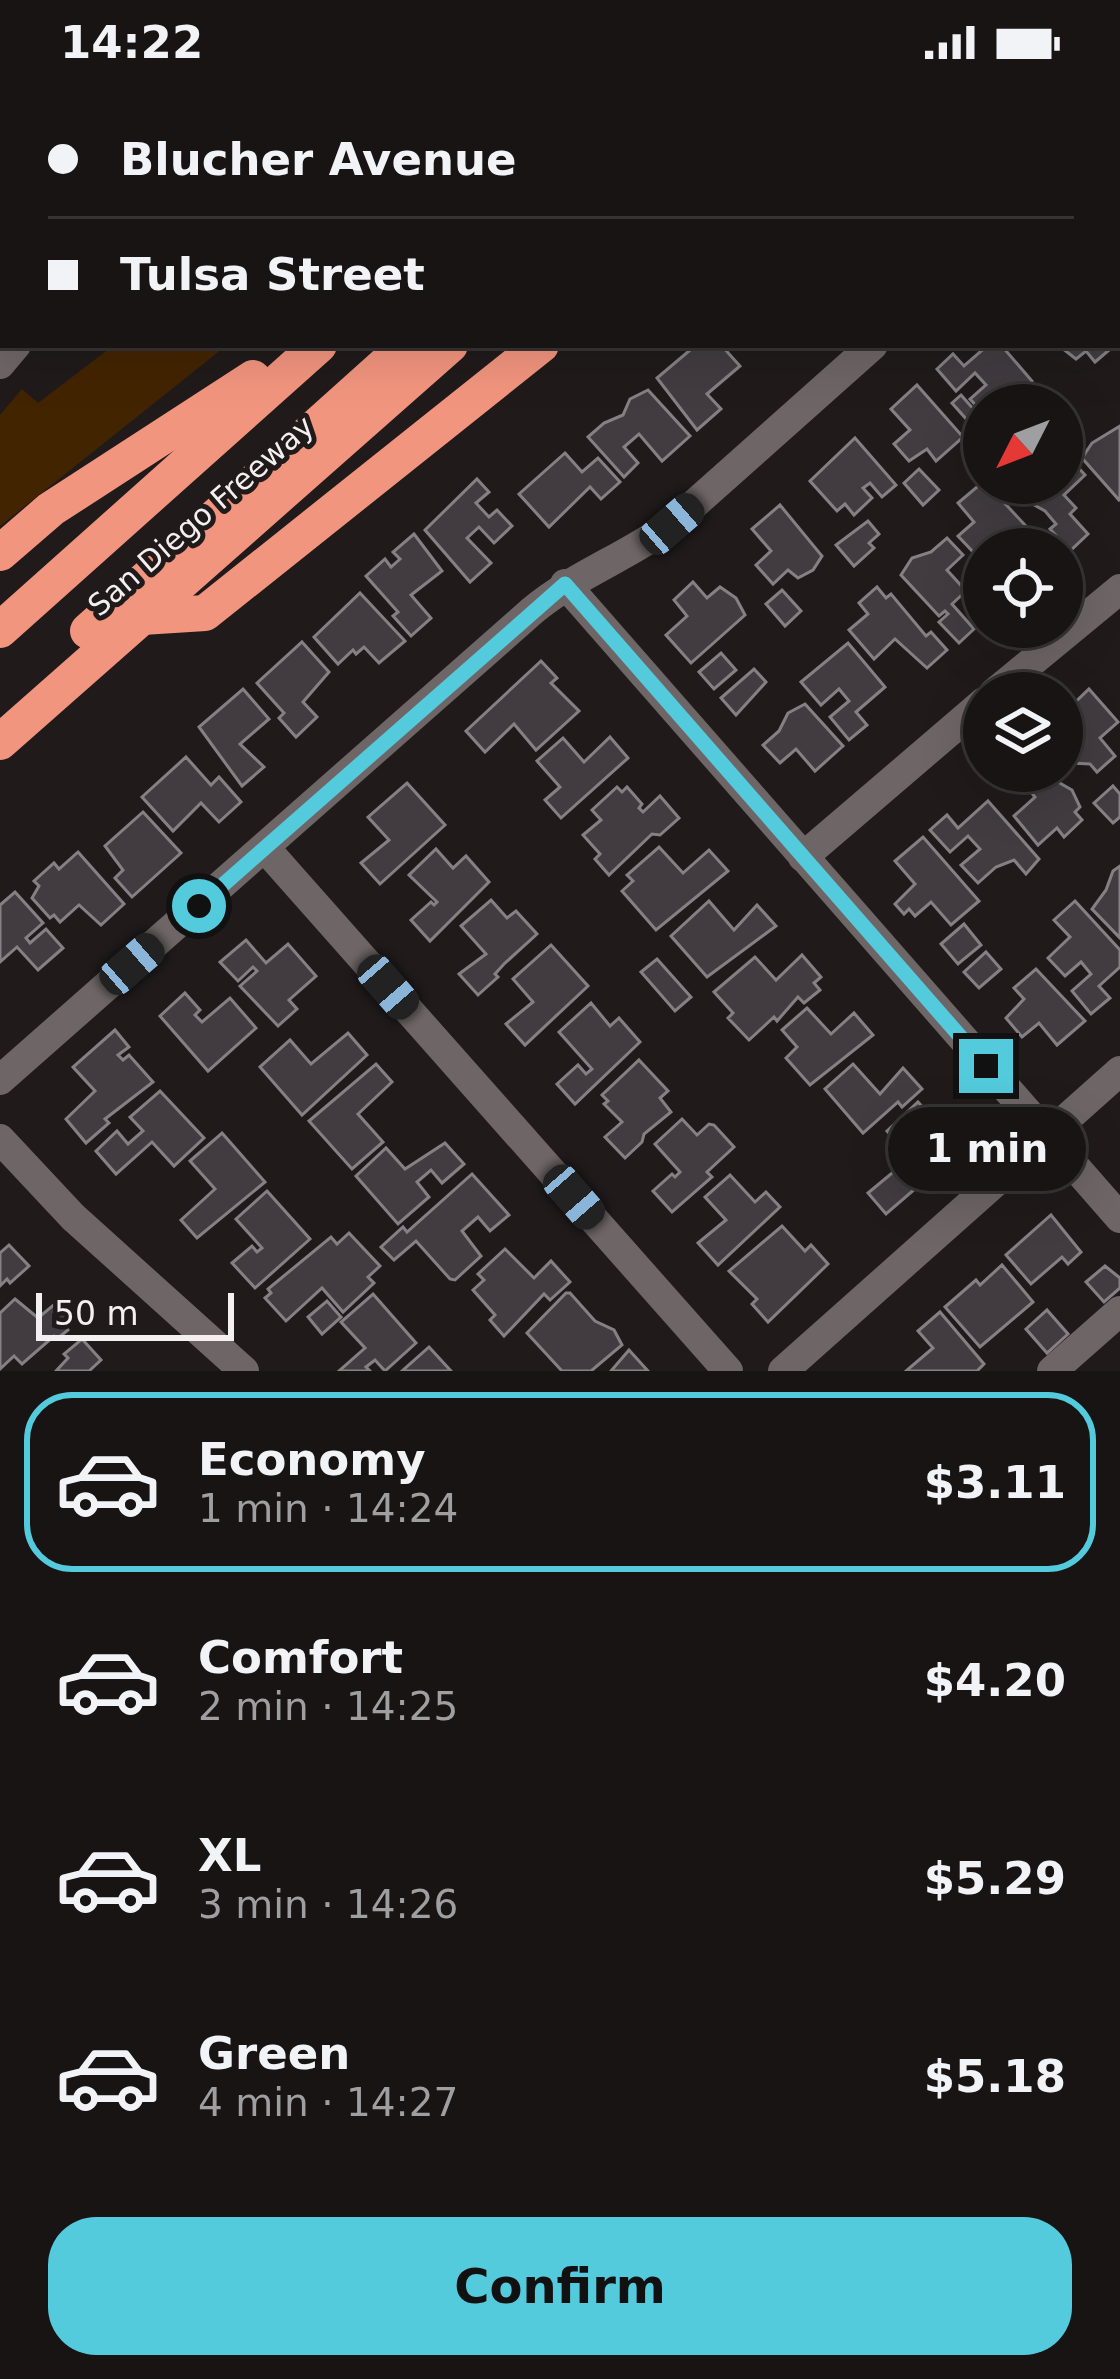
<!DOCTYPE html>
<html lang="en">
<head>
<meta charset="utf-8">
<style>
	body { margin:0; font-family:"DejaVu Sans",sans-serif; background:#211d1d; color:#f1f3f6; height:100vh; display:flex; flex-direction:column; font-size:45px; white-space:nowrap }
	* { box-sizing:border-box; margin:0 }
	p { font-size:39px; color:#9f9ea0 }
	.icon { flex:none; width:66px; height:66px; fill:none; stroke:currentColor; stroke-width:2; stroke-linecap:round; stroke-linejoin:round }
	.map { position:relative; height:1287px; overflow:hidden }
	.sheet { display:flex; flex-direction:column; background:#181414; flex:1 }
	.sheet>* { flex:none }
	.banner { position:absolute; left:0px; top:0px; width:1122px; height:264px; box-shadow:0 12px 48px #0002,0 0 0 3px #363334; display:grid; align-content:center; height:264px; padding:0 48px; background:#181414 }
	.needle { width:78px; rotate:228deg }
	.tools { position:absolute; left:963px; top:300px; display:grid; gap:24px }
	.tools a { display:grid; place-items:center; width:120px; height:120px; border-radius:50%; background:#181414; box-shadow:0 12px 48px #0002,0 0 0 3px #363334; font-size:60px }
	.scale { position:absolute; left:36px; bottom:30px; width:198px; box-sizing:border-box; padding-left:12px; border:6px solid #f4eff0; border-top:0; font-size:33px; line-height:42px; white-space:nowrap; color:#f4eff0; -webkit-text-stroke:9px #201a1b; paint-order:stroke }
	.end { position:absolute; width:54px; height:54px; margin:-27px; border:15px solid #54cadd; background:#111; box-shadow:0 0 0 6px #111 }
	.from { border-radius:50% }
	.bubble { position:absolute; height:84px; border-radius:42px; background:#181414; box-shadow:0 12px 48px #0002,0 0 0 3px #363334; font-size:39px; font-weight:700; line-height:84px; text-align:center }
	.car { position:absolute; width:36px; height:72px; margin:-36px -18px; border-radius:15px; box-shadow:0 0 9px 3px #0007; background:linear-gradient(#222 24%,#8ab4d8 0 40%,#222 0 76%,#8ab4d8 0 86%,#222 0) }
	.banner b { display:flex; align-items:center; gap:42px; height:114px; font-size:45px }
	.banner b+b { border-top:3px solid #363334 }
	.banner i { width:30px; height:30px; background:#f1f3f6 }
	ul { padding:21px 0 0; list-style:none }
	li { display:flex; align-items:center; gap:36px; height:180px; margin:0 24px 18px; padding:0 24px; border:6px solid transparent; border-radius:48px }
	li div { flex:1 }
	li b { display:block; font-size:45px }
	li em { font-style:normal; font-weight:700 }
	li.active { border-color:#54cadd }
	li>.icon { width:108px; height:108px; stroke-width:1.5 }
	.button { display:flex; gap:24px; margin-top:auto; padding:24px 48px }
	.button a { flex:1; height:138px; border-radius:48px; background:#54cadd; color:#111; font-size:48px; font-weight:700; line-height:138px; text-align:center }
	.status { display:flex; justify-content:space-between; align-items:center; height:84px; padding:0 60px; background:#181414; direction:ltr }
	.status svg { height:33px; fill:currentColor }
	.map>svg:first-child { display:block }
	.green { fill:#432400 }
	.building { fill:#423c41; stroke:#868085; stroke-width:3 }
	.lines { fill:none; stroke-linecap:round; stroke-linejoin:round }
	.minor { stroke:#6d6566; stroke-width:30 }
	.highway { stroke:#f2957e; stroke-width:36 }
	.route { stroke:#54cadd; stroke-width:15 }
	.labels { text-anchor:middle; stroke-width:10; stroke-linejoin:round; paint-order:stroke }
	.street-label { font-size:30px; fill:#f4eff0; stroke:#201a1b }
</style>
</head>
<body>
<div class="status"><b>14:22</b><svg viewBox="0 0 49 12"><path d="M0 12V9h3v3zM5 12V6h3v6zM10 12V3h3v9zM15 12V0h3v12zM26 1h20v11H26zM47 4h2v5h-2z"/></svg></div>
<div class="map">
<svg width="1120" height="1287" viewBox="0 0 1120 1287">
	<rect width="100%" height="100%" fill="#201a1b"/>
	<path class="green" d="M114,261H227L0,442V331L22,305L38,319Z"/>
	<g class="building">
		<path d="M696,261H721L740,282L707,310L721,325L697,346L657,294Z"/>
		<path d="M988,261H1001L1032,297L1021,313L1006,321H984V330L970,315L986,301L975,289L956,307L937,285L953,270L964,282Z"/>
		<path d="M1058,261H1115L1095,278L1086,267L1076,275Z"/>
		<path d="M917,301L963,353L936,377L927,365L909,377L894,360L910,346L891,325Z"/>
		<path d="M648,306L690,352L662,377L639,350L624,363L638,379L624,393L588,353L604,339L623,331L630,315Z"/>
		<path d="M961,311L984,337V355L952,319Z"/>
		<path d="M1120,342V415L1119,416L1082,374L1092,359Z"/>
		<path d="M855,354L896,401L882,413L870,399L863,404L872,414L854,431L845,420L837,427L810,397Z"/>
		<path d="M1062,366L1085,391L1064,411L1076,424L1070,430L1088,450L1070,467L1050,445L1056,440L1045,427L1027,417L1018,399H1062Z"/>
		<path d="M565,369L582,388L598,374L620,398L601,415L590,403L549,443L519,410Z"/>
		<path d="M919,385L939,406L923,421L904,399Z"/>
		<path d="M477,395L489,408L476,419L489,433L497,426L512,442L494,459L479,443L467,454L491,479L470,498L425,446Z"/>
		<path d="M984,397L1037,454L1028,465H998L990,457L975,470L958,452L974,438L958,419Z"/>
		<path d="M780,421L822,472L813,486L798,494L788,486L773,500L756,481L771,467L752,445Z"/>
		<path d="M868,437L879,450L869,459L874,464L854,482L836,461Z"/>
		<path d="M414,450L442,487L411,511L431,534L411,552L393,532L398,528L366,492L385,475L391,483L400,475L393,468Z"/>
		<path d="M947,454L963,471L947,486L966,507L952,520L974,545L959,559L939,538L948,530L945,527L939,532L901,491L912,474L931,468Z"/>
		<path d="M693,498L707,514L720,503L736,514L745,531L691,579L666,551L687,532L674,516Z"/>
		<path d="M877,503L886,514L891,510L926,552L931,548L947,566L927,584L895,555L874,575L849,546L868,530L859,519Z"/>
		<path d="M782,506L801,527L785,542L766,520Z"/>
		<path d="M360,509L405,557L379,579L364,563L356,570L353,566L338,580L314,553Z"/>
		<path d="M302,558L329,588L303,618L317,633L296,653L279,634L284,629L257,599Z"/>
		<path d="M848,559L885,603L856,628L867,641L849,656L830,633L849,617L839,605L821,621L801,598Z"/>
		<path d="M721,569L736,586L714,605L699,588Z"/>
		<path d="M541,577L557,594L551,599L579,627L536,666L514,640L485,668L466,647Z"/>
		<path d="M754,585L766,598L736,631L721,614Z"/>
		<path d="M243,605L269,635L240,660L264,683L242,702L199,643Z"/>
		<path d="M1089,605L1118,638L1100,654L1115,672L1097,688L1090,680L1071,679L1062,668V631Z"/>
		<path d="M805,620L843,662L815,687L796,665L780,679L763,661L779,647L788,629Z"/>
		<path d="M610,653L628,674L561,734L545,716L560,703L537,677L563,654L584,678Z"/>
		<path d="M186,673L211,701L219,693L241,718L219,738L201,719L173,747L142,713Z"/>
		<path d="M1020,687H1056L1051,694L1072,706L1080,723L1075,728L1082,736L1064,753L1057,744L1038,761L1014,732L1035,713L1023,699L1027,695Z"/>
		<path d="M407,699L445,741L380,800L361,779L389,756L368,733Z"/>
		<path d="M1113,702L1120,710V733L1113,739L1094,719Z"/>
		<path d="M617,703L622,708L627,703L642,720L639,724L643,728L660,712L679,734L660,751L652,750L609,791L595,775L600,770L583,751L601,736L592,726Z"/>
		<path d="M988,717L1039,775L1026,790L1014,776L996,783L978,799L961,781L980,765L968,752L950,768L930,746L947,731L958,744Z"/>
		<path d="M143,728L181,769L132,813L115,794L123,786L105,762Z"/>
		<path d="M923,753L979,817L951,841L931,818L915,832L909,825L904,830L895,820L915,800L895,777Z"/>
		<path d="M659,763L683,789L709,766L728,787L656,846L622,807L633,797L627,791Z"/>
		<path d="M436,765L453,784L466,772L489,798L430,857L411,836L431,818L434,821L437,818L409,791Z"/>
		<path d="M78,768L124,820L101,841L79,821L60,838L54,831L50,834L32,814L39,802L34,797L54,779L59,785Z"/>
		<path d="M1120,782V854L1092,825L1106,806L1113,787Z"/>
		<path d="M15,808L43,839L26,854L30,859L46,845L63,864L38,886L17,863L0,878V821Z"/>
		<path d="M491,816L507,834L516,827L537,850L504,880L495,890L498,893L478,911L459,890L486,870L461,842Z"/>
		<path d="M709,817L734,846L757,821L776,842L707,893L671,852Z"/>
		<path d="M1075,817L1120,866V883L1099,902L1110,914L1091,930L1072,907L1091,890L1081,878L1065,892L1048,874L1070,853L1054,836Z"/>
		<path d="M964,840L981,861L958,880L941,860Z"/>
		<path d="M246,856L266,879L288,860L316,892L289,916L297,925L278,942L240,902L257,887L253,883L238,897L220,878Z"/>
		<path d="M551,861L588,902L525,961L506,940L533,918L513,895Z"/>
		<path d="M986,868L1001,885L979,904L964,888Z"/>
		<path d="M802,871L821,893L814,899L820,906L804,919L798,913L777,937L774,933L749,956L728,934L733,929L714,908L755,873L776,896Z"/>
		<path d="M657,875L691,913L675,927L641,888Z"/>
		<path d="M1036,885L1085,937L1057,961L1039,939L1022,953L1006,934L1024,915L1014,904Z"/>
		<path d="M185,909L200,926L195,931L202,938L230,914L256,944L208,987L160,932Z"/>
		<path d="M591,919L610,942L619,934L640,958L575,1020L557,1000L578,981L586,990L592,985L559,948Z"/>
		<path d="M807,924L831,950L854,929L873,951L810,1001L786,974L797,963L782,946Z"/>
		<path d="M115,946L129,963L118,971L123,976L129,971L153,998L105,1035L109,1039L86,1059L66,1035L95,1007L73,983Z"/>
		<path d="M348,949L367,971L302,1031L260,983L290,956L311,980Z"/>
		<path d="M639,976L668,1007L660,1014L671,1028L644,1050L642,1058L625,1074L605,1053L622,1038L604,1020L608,1017L602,1011Z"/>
		<path d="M376,980L392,998L358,1030L383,1058L352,1085L309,1037Z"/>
		<path d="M853,980L880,1010L903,984L922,1005L902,1023L898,1018L863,1049L825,1005Z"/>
		<path d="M160,1007L204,1054L174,1082L152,1058L116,1090L96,1067L117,1047L128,1060L143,1047L130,1033Z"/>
		<path d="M918,1018L960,1065L929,1093L887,1047Z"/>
		<path d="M682,1035L697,1051L709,1040L714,1041L734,1063L707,1088L712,1093L672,1128L653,1107L672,1090L675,1093L680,1088L655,1060Z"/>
		<path d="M222,1049L265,1098L197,1154L181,1136L215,1105L190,1077Z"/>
		<path d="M445,1059L464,1080L442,1099L431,1086L417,1098L429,1113L398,1140L356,1092L386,1064L405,1085Z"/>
		<path d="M898,1084L916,1104L886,1130L868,1109Z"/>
		<path d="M472,1090L509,1131L490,1147L478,1133L462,1147L481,1172L455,1196L450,1195L416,1157L394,1176L381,1163L403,1143L407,1148Z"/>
		<path d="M730,1091L755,1118L766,1108L780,1123L718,1181L698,1159L726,1136L705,1113Z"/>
		<path d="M267,1107L310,1155L255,1204L232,1179L252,1162L257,1168L262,1164L236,1135Z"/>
		<path d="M1051,1131L1081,1168L1068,1180L1062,1173L1031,1200L1006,1171Z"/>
		<path d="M782,1142L805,1167L811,1161L828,1180L768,1238L752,1220L757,1215L729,1187Z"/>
		<path d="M349,1149L380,1182L368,1193L374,1199L343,1228L322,1204L286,1237L265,1214L271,1209L268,1205L331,1153L337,1160Z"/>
		<path d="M9,1161L29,1182L10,1199L7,1195L0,1202V1169Z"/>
		<path d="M505,1165L534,1194L551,1177L570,1198L550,1216L544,1210L504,1252L490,1236L495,1231L473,1206L484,1196L478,1190Z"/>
		<path d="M1002,1181L1033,1218L980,1263L945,1223L976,1196L980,1201Z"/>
		<path d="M1105,1182L1120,1194V1204L1104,1218L1086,1198Z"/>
		<path d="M566,1209H570L595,1237L614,1246L622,1261L591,1287H562L527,1249Z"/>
		<path d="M373,1210L416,1259L385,1287L375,1276L366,1283L370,1287H339L365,1264L341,1238Z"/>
		<path d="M15,1215L38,1234L56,1219L71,1237L66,1241L68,1246L58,1254L54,1252L22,1280L14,1272L0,1285V1229Z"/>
		<path d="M327,1217L341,1233L322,1250L308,1233Z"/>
		<path d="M1047,1226L1068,1250L1047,1269L1026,1245Z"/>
		<path d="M940,1228L984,1280L977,1287H906L933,1264L918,1247Z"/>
		<path d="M82,1255L101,1276L89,1287H56L68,1274L64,1270Z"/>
		<path d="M429,1263L451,1287H402Z"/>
		<path d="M629,1266L648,1287H611Z"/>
	</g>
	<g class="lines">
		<g class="minor">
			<path d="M91,0L95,3"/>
			<path d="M235,3L237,0"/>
			<path d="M1119,107L1120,106"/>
			<path d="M0,280L16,261"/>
			<path d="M565,500L1120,1134"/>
			<path d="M994,609L1120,505"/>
			<path d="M265,764L728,1287"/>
			<path d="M803,773L984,618"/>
			<path d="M0,996L532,527C575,491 627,473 672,440L873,261"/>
			<path d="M0,1055L73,1133L244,1287"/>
			<path d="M783,1287L1120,987"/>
			<path d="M1052,1287L1120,1227"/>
		</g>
		<g class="highway">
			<path d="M607,3L610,0"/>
			<path d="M669,3L672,0"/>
			<path d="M699,3L702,0"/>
			<path d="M742,3L746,0"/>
			<path d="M1119,50H1120"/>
			<path d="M0,469L51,425L253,294"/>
			<path d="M142,533L205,529L541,261"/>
			<path d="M0,546L319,261"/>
			<path d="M88,547L407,261"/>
			<path d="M0,658L450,261"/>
		</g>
	</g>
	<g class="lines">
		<path class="route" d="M199,822L565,500L986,982"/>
	</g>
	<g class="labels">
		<g class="street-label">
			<text transform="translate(201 432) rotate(-41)" y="10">San Diego Freeway</text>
		</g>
	</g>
</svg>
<div class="tools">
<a><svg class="needle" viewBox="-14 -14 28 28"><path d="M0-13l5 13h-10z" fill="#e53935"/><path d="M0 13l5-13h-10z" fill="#9f9ea0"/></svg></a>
<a><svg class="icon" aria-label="locate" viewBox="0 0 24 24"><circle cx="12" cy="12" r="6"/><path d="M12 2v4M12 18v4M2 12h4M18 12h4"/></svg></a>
<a><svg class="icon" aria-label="layers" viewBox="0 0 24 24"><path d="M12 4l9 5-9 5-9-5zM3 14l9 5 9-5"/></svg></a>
</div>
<div class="scale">50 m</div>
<i class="end from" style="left:199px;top:822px"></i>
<i class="end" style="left:986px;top:982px"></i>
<div class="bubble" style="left:888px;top:1023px;width:198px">1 min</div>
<i class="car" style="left:672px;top:440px;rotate:49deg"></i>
<i class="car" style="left:132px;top:880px;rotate:49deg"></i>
<i class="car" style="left:388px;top:903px;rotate:139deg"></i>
<i class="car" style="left:574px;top:1113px;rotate:139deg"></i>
<div class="banner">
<b><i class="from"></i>Blucher Avenue</b>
<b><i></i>Tulsa Street</b>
</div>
</div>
<section class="sheet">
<ul>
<li class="active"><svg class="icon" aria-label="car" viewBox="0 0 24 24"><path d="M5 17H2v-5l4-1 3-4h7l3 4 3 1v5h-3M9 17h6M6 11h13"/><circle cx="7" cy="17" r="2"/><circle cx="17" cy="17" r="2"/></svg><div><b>Economy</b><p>1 min · 14:24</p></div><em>$3.11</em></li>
<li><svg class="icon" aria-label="car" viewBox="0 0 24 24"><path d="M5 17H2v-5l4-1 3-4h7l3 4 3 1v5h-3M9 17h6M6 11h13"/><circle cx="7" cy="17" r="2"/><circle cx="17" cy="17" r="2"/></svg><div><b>Comfort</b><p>2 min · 14:25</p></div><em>$4.20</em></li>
<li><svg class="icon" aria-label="car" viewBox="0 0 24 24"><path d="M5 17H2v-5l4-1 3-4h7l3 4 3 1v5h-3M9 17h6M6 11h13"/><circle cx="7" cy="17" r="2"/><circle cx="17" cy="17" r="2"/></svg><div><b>XL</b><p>3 min · 14:26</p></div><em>$5.29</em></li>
<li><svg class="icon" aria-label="car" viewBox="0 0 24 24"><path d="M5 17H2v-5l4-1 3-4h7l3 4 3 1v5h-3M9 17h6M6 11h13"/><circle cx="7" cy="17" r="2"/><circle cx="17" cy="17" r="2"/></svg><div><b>Green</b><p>4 min · 14:27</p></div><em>$5.18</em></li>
</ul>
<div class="button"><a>Confirm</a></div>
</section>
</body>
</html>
